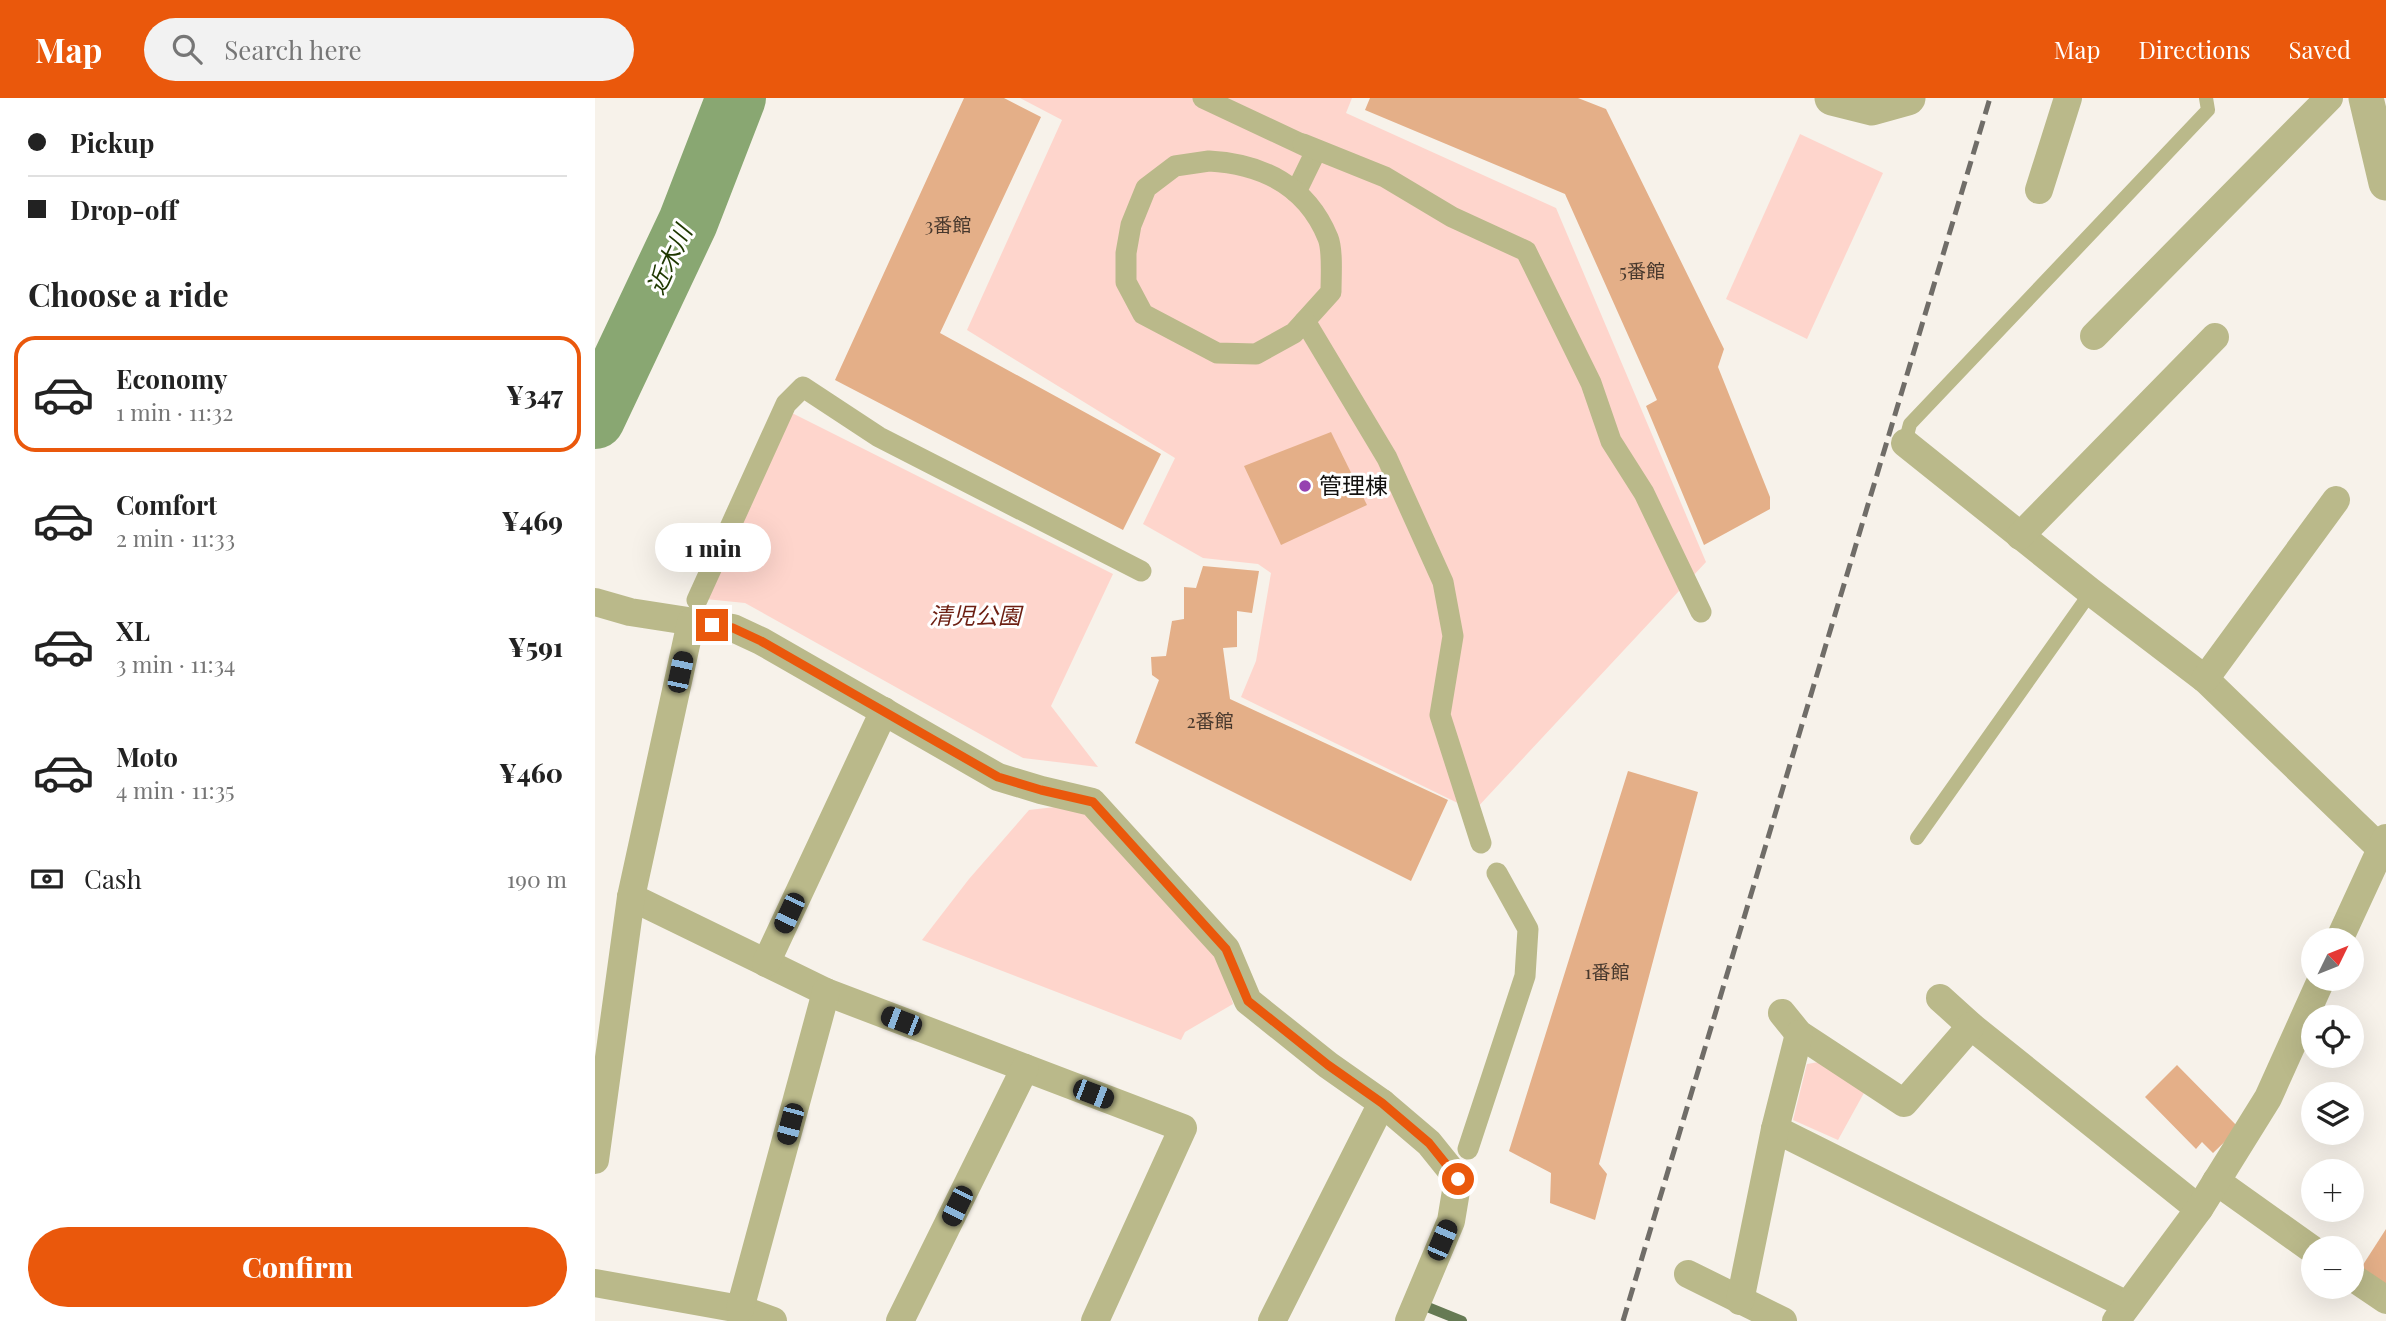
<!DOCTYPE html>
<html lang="en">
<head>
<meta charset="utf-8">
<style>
	body { margin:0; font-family:"Playfair Display","Noto Sans JP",serif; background:#f2f2f2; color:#222; height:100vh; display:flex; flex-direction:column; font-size:26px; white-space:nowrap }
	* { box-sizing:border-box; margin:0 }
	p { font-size:23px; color:#767676 }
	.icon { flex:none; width:38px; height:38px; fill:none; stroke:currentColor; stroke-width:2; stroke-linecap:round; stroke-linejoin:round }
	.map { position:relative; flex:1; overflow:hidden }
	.drawer { display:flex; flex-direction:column; background:#fff; width:595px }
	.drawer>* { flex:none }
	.guide { display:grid; align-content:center; height:154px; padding:0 28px; background:#fff }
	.needle { width:46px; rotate:47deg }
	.tools { position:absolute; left:1706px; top:830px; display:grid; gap:14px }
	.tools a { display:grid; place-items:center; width:63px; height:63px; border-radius:50%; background:#fff; box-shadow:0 7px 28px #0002; font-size:35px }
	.end { position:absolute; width:32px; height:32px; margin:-16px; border:9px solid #ea580c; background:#fff; box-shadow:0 0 0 4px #fff }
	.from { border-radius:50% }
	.bubble { position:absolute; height:49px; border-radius:24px; background:#fff; box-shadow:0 7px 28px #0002; font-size:23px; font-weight:800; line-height:49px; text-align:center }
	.car { position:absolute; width:21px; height:42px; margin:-21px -10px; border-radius:9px; box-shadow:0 0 5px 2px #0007; background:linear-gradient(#222 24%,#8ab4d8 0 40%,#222 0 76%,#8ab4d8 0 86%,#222 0) }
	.guide b { display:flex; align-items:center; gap:24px; height:66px; font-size:26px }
	.guide b+b { border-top:2px solid #e0e0e0 }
	.guide i { width:18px; height:18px; background:#222 }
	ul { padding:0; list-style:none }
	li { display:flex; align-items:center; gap:21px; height:116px; margin:0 14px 10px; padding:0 14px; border:4px solid transparent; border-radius:21px }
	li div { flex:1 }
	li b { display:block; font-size:26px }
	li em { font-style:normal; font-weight:800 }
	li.on { border-color:#ea580c }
	li>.icon { width:63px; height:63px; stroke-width:1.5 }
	h2 { padding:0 28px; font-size:32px; line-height:84px }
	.pay { display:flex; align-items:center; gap:18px; height:77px; padding:0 28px; font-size:26px }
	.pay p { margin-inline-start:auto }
	.cta { display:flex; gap:14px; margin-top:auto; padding:14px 28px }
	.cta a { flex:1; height:80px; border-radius:42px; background:#ea580c; color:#fff; font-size:28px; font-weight:800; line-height:80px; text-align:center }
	header { display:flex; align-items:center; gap:42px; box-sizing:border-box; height:98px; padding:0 35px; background:#ea580c; color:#fff }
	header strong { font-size:33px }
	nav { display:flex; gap:38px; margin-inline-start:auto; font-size:24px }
	.search { width:490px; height:63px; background:#f2f2f2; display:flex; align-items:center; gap:18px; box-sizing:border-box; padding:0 24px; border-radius:38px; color:#767676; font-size:26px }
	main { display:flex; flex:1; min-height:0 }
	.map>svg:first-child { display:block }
	.green { fill:#fed5cc }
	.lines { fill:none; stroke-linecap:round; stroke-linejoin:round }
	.stream { stroke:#667a54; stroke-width:10 }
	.river { stroke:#89a772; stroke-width:60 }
	.building { fill:#e4af88 }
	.service { stroke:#bab98a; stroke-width:14 }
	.pedestrian { stroke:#bab98a; stroke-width:21 }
	.minor { stroke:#bab98a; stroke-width:28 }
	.tertiary { stroke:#bab98a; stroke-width:35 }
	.rail { stroke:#706d68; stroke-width:5; stroke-dasharray:14 7; stroke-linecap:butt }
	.route { stroke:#ea580c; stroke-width:9 }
	.poi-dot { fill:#9642b0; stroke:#fff; stroke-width:2.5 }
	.labels { text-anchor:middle; stroke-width:6; stroke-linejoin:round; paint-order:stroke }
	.number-label { font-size:19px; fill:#47382d }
	.poi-label { font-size:23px; fill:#13110f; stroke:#fff; text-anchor:start }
	.park-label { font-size:23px; font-style:italic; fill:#6d2013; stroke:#fff }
	.water-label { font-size:24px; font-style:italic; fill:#1e3800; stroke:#fff }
</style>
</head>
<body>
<header>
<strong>Map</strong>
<div class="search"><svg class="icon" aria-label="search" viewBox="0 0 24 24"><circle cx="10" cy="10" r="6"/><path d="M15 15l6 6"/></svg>Search here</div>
<nav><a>Map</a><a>Directions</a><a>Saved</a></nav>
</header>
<main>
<section class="drawer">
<div class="guide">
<b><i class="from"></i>Pickup</b>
<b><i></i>Drop-off</b>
</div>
<h2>Choose a ride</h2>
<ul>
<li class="on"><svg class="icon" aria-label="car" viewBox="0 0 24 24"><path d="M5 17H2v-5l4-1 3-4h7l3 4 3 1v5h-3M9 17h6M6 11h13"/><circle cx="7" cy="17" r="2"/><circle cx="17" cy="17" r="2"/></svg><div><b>Economy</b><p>1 min · 11:32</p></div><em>¥347</em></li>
<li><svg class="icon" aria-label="car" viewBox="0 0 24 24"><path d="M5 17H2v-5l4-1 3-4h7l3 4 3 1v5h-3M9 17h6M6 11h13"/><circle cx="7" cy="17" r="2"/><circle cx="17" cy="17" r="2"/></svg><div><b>Comfort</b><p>2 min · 11:33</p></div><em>¥469</em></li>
<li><svg class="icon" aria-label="car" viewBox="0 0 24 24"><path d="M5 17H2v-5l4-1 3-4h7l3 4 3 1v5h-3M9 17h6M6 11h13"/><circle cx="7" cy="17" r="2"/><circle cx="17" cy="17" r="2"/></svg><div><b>XL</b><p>3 min · 11:34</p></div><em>¥591</em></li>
<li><svg class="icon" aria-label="car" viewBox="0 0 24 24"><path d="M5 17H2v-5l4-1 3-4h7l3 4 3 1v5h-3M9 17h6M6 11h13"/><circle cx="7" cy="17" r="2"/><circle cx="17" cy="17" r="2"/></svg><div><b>Moto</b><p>4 min · 11:35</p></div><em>¥460</em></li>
</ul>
<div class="pay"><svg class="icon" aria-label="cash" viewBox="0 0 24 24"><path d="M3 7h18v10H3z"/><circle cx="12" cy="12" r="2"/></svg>Cash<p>190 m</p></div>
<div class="cta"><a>Confirm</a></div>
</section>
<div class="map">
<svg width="1791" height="1223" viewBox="0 0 1791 1223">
	<rect width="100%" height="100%" fill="#f7f2ea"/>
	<g class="green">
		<path d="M425,0H757L751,15L961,110L1111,464L879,713L646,599L661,563L676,475L663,466L608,460L548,426L580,360L372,232L467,22Z"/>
		<path d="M1205,36L1288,75L1212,241L1131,201Z"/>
		<path d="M195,314L518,476L456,608L503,669L428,660L150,505L110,501Z"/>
		<path d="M460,709L493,714L623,858L638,906L590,934L586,942L327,842L374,781L434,712Z"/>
		<path d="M1224,964L1270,993L1243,1042L1198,1022L1212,966Z"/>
	</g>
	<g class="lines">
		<path class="stream" d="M830,1208L867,1223"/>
		<path class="river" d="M0,321L93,124L141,0"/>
	</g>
	<g class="building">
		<path d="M369,0H409L446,19L345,235L566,356L528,432L240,282Z"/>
		<path d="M775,0H983L1011,11L1129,251L1123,269L1175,399V411L1109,447L1051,308L1062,302L970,96L770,12Z"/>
		<path d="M736,334L772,407L686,447L649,368Z"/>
		<path d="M608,468L664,473L657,515L642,513V549L628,550L635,601L853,702L816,783L540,645L564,582L557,577L556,559L571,558L577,523L589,521V489L601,490Z"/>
		<path d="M1033,673L1103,694L1004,1066L1012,1076L1000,1122L955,1105L956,1075L914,1053Z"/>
		<path d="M1582,967L1644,1030L1618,1055L1607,1044L1601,1051L1550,999Z"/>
		<path d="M1791,1131V1191L1764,1173Z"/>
	</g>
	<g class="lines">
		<g class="service">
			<path d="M1310,345L1315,326L1613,12L1611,0"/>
			<path d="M1322,740L1496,494"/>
		</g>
		<g class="pedestrian">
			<path d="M608,0L721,53L701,94"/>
			<path d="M708,46L790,79L857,119L931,153L996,285L1016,343L1049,395L1106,514"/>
			<path d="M614,63C668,66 712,88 733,140C738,152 736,179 736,194L699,235L661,256L622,255L548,216L531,184V155L536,127L551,90L580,68Z"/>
			<path d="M710,223L792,360L848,484L858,538L845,617L886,745"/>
			<path d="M102,502L191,306L208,289L284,339L546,473"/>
			<path d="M873,1051L930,878L933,831L902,775"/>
		</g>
		<g class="minor">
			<path d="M1444,92L1473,0"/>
			<path d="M1499,238L1734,0"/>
			<path d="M1310,345L1496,494L1610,581L1785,750"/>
			<path d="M1425,438L1620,239"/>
			<path d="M0,504L35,514L138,530L166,543L403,679L446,692L497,704L631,851L653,903L733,967L787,1005L834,1045L863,1081L856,1123L814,1223"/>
			<path d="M1610,581L1741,402"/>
			<path d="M36,799L231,894L588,1030L500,1223"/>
			<path d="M1744,842L1791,740"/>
			<path d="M171,865L289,613"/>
			<path d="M1345,900L1376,928L1604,1111"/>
			<path d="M1187,915L1204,936L1309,1005L1376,928"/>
			<path d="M1180,1031L1532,1207"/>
			<path d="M0,1062L36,799L96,524"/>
			<path d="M1621,1083L1718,1152"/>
			<path d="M1093,1176L1188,1223"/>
			<path d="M1757,1179L1791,1202"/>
			<path d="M0,1185L145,1211L178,1223"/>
			<path d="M1145,1203L1180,1031L1204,936"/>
			<path d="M145,1211L231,894"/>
			<path d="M305,1223L430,970"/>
			<path d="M677,1223L787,1005"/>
			<path d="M1521,1223L1604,1111L1673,1000L1727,880"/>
		</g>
		<g class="tertiary">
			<path d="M1237,0L1277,10L1313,0"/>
			<path d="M1771,0L1791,85"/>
		</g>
		<path class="rail" d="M1028,1223L1395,0"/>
	</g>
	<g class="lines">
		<path class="route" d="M117,527L138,530L166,543L403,679L446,692L498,704L631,851L653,903L733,967L787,1005L834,1045L863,1081"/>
	</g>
	<circle class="poi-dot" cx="710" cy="388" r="7"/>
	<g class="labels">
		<g class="number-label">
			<text x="353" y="134">3番館</text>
			<text x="1047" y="180">5番館</text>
			<text x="615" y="630">2番館</text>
			<text x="1012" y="881">1番館</text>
		</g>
		<g class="poi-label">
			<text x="724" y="396">管理棟</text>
		</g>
		<g class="park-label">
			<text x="380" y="526">清児公園</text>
		</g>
		<g class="water-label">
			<text transform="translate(75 162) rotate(-65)" y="8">近木川</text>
		</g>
	</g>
</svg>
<div class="tools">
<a><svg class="needle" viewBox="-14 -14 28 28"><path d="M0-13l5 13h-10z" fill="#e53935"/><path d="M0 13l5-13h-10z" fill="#767676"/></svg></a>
<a><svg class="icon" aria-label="locate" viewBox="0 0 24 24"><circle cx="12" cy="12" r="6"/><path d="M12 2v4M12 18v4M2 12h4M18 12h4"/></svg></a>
<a><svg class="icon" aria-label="layers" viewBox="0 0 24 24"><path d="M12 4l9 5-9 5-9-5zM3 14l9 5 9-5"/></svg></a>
<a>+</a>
<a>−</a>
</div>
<i class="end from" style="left:863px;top:1081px"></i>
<i class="end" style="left:117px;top:527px"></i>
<div class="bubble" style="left:60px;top:425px;width:116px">1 min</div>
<i class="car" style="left:85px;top:574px;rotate:12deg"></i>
<i class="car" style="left:194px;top:815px;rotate:205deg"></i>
<i class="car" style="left:306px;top:923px;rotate:291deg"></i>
<i class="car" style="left:498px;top:996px;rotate:111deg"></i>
<i class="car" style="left:195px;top:1026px;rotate:195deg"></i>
<i class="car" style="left:362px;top:1108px;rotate:206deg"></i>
<i class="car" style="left:847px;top:1142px;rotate:23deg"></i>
</div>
</main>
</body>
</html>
